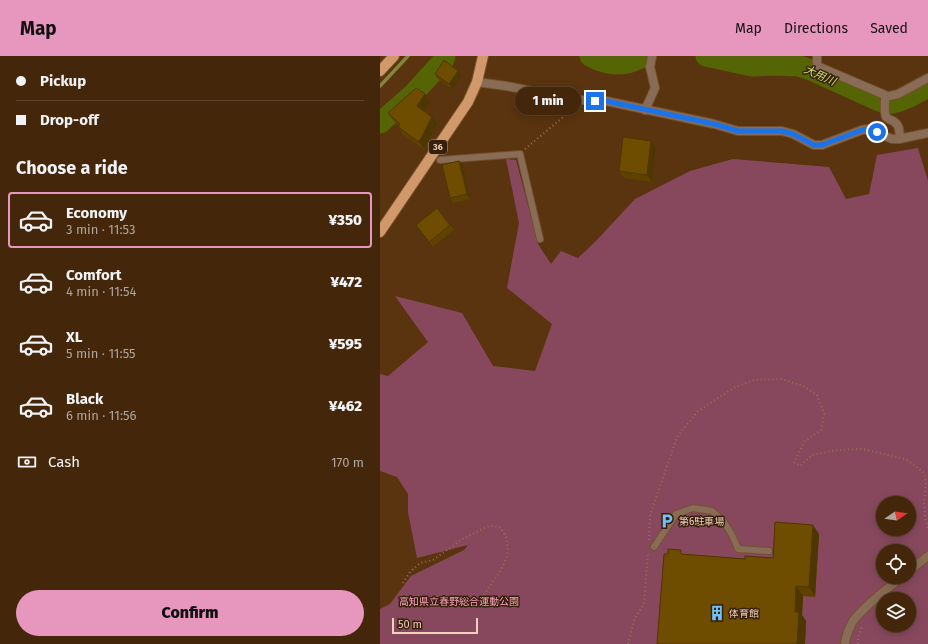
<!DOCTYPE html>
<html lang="en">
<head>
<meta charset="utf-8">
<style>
	body { margin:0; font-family:"Fira Sans","Noto Sans JP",sans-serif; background:#4e3319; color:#f1f3f6; height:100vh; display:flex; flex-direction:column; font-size:15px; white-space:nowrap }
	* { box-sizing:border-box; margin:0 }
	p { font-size:13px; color:#afa59d }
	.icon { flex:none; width:22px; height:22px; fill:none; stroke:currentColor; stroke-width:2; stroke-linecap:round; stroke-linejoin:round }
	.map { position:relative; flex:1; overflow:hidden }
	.panel { display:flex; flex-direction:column; background:#44270b; width:380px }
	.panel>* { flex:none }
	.hud { display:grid; align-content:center; height:88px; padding:0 16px; background:#44270b }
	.needle { width:26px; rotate:77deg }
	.fabs { position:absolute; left:496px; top:440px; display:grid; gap:8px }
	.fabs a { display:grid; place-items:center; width:40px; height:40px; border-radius:50%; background:#44270b; box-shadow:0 2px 10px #0003,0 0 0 1px #5c442c; font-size:20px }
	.scale { position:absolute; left:12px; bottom:10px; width:86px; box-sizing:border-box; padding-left:4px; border:2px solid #efd0b9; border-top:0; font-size:11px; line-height:14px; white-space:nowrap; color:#efd0b9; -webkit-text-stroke:3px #361f0c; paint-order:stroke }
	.end { position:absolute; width:18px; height:18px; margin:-9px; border:5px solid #1a73e8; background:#fff; box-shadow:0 0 0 2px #fff }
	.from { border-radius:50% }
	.bubble { position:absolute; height:28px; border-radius:14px; background:#44270b; box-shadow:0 2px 10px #0003,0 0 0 1px #5c442c; font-size:13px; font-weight:800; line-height:28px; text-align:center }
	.hud b { display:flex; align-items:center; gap:14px; height:38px; font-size:15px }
	.hud b+b { border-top:1px solid #5c442c }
	.hud i { width:10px; height:10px; background:#f1f3f6 }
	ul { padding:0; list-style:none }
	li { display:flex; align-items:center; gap:12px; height:56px; margin:0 8px 6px; padding:0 8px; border:2px solid transparent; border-radius:4px }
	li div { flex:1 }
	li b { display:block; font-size:15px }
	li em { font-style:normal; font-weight:800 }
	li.current { border-color:#e797bd }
	li>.icon { width:36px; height:36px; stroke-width:1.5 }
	h2 { padding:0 16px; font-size:18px; line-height:48px }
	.pay { display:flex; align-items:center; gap:10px; height:44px; padding:0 16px; font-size:15px }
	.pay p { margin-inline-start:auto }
	.primary-button { display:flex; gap:8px; margin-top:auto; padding:8px 16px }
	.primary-button a { flex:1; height:46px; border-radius:24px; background:#e797bd; color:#111; font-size:16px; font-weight:800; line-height:46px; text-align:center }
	header { display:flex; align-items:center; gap:24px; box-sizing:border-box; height:56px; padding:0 20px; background:#e797bd; color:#111 }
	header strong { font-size:19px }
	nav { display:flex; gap:22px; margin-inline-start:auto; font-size:14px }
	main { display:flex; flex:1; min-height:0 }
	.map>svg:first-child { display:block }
	.green { fill:#87485d; fill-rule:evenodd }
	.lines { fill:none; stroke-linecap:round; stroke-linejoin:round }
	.stream { stroke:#83853c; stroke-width:3.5 }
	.river { stroke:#556506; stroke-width:21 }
	.lane-casing { stroke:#75502e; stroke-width:8 }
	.street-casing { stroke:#75502e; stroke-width:10 }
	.primary-casing { stroke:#75502e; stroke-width:12 }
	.path { stroke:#947151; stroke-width:2; stroke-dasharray:1 3; stroke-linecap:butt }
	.lane { stroke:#896c56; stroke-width:6 }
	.street { stroke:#896c56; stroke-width:8 }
	.primary { stroke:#d19869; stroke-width:10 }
	.wall { fill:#5f4200 }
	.shaded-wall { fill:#4e3600 }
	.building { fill:#6f4d00; stroke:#4e3600 }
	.route { stroke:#1a73e8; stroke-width:5 }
	.labels { text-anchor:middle; stroke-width:3; stroke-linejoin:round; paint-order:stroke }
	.shield { fill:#361f0c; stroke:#b89b85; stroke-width:1 }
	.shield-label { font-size:9px; font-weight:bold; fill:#efd0b9 }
	.poi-label { font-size:10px; fill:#efd0b9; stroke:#361f0c; text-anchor:start }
	.park-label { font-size:10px; fill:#fda3bf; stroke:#361f0c }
	.water-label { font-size:11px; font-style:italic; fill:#c7e071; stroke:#361f0c }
</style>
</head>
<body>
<header>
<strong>Map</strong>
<nav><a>Map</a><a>Directions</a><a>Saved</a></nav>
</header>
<main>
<section class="panel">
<div class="hud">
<b><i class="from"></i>Pickup</b>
<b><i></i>Drop-off</b>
</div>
<h2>Choose a ride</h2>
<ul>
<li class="current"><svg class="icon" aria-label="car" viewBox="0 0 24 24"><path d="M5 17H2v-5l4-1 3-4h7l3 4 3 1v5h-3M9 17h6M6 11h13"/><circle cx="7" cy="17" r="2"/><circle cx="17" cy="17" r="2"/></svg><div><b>Economy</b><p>3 min · 11:53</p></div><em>¥350</em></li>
<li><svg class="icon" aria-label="car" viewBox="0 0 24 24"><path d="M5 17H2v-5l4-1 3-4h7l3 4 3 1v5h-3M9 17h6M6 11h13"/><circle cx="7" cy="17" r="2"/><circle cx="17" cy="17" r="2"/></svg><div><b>Comfort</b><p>4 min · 11:54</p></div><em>¥472</em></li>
<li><svg class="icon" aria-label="car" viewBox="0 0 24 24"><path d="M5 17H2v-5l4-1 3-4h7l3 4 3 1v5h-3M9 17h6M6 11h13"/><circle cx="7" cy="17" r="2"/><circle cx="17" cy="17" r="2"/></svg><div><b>XL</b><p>5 min · 11:55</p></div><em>¥595</em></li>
<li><svg class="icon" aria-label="car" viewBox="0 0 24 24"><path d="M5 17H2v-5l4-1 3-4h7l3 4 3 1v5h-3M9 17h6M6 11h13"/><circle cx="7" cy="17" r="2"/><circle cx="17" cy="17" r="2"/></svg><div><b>Black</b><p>6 min · 11:56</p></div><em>¥462</em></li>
</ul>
<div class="pay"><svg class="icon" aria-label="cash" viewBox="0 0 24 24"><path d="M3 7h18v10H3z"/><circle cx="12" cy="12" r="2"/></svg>Cash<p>170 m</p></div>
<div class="primary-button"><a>Confirm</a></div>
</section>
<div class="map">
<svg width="548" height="588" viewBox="0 0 548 588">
	<rect width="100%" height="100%" fill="#5a340f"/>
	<path class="green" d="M538,92L548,125V588H0V553L10,548L31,520L84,494L88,489L37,502L28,456V438L17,421L0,415V318L8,320L48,286L15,240L82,257L113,310L155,315L172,268L127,232L139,167L126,103L136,104L158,188L171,208L181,195L198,202L215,186L255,143L310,115L353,103L449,111L466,143L489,138L497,99ZM503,447H529V473H503ZM503,495H529V521H503ZM503,543H529V569H503Z"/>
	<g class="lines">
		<path class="stream" d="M0,30L28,0"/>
		<g class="river">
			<path d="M210,0C220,6 235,10 247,7C253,6 260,2 266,0"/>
			<path d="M326,0L372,10L391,9L419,10L431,14L499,45C503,46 508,48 512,47C525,45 537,37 548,31"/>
			<path d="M0,67L32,39L63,5L65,0"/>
		</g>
		<g class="lane-casing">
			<g id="lane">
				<path d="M60,104L140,98L160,183"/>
				<path d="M274,491L296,458L313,452L332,455L344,466L352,479L358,493L389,495"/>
			</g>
		</g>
		<g class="street-casing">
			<g id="street">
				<path d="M437,0V10L505,39V41L518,38L548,22"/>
				<path d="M97,26L126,30L199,44L226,45L334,68L358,75H402L413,78L434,89H442L482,74L489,73L512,83H519L548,77"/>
				<path d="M505,41C505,47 504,56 506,61C508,63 509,63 511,64C520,68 520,75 519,83"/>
				<path d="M265,54L275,32L270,11L272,0"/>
				<path d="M529,515L548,500"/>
				<path d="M465,588C466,580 469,572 473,565C486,548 506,534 522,521"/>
			</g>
		</g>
		<g class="primary-casing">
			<g id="primary">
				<path d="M0,15L14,0"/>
				<path d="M0,176L88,46L97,26L103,0"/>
			</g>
		</g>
		<g class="path">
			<path d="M145,93L194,52"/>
			<path d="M269,484L270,459L297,381L318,355L355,331L374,324L402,323L423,330L437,339L444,358L441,374L425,385L414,406L420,410L432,399L458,394L483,393L525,403L534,409L544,417L546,427L544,447L545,461L548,472"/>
			<path d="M23,527L30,516L40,507L53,504L81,484L102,473L109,470H115L121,472L126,481L128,493L127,501L121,514L101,543L81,548"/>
			<path d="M495,557L503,550"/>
			<path d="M248,588L255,562L264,548L268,496"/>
			<path d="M478,588V581L482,570"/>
		</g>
		<use href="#lane" class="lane"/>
		<use href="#street" class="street"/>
		<use href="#primary" class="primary"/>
	</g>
	<g class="wall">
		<path d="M78,15L82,20L72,33L58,23L55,18Z"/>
		<path d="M45,38L50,46L44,55L57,68L44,93L23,79L18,71L19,70L13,64L8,57Z"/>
		<path d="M276,92L272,126L244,122L239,115Z"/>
		<path d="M79,105L83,110L90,143L73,147L70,142Z"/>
		<path d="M36,169H70L74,174L53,191Z"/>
		<path d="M439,478L435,541L423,540L422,559L426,565L425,588H277L288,498H304L365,503L393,502Z"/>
	</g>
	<g class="shaded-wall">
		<path d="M78,15L82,20L72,33L69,28Z"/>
		<path d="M45,38L50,46L42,57L37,50Z"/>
		<path d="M52,61L57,68L44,93L39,86Z"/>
		<path d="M271,85L276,92L272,126L267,119Z"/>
		<path d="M79,105L83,110L90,143L87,138Z"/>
		<path d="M433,469L439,478L435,541L429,531Z"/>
		<path d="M416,530L423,540L422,559L426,565L425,588H417L415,556Z"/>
	</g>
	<g class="building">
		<path d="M64,4L78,15L69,28L55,18Z"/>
		<path d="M36,32L45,38L37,50L52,61L39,86L18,71L20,68L8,57Z"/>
		<path d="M243,81L271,85L267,119L239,115Z"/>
		<path d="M79,105L87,138L70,142L62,109Z"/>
		<path d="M57,152L70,169L49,186L36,169Z"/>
		<path d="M395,466L433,469L429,531L416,530L415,556H419L417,588H277L284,498H288V493L301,494V498L365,503V500L393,502Z"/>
	</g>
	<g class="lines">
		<path class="route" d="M215,45H226L287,58L334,68L358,75H402L413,78L434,89H442L482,74L490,73L497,76"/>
	</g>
	<defs>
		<g id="parking-bare" transform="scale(1.2)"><path d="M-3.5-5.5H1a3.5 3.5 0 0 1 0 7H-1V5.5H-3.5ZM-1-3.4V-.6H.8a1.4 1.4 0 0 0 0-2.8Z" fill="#73c1f5" stroke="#361f0c" stroke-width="2.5" paint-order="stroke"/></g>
		<g id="building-bare" transform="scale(1.2)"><path d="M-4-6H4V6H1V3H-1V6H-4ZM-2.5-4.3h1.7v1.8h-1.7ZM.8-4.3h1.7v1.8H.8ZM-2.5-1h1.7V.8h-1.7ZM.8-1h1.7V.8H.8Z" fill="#73c1f5" stroke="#361f0c" stroke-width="2.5" paint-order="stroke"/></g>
	</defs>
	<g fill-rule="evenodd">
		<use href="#parking-bare" x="287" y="465"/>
		<use href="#building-bare" x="337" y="557"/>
	</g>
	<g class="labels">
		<rect class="shield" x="49" y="84" width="18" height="14" rx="3"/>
		<g class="shield-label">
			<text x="58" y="94">36</text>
		</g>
		<g class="poi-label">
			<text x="299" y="469">第6駐車場</text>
			<text x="349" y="561">体育館</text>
		</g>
		<g class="park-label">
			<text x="79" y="549">高知県立春野総合運動公園</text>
		</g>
		<g class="water-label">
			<text transform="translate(440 19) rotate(24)" y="4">大用川</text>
		</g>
	</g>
</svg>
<div class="fabs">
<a><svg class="needle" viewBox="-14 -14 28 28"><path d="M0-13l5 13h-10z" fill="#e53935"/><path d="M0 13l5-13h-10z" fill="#afa59d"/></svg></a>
<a><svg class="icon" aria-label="locate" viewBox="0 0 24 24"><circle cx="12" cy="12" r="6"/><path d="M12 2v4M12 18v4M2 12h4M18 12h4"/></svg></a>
<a><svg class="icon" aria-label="layers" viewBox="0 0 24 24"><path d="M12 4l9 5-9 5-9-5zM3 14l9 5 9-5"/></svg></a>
</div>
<div class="scale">50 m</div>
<i class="end from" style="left:497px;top:76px"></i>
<i class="end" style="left:215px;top:45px"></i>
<div class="bubble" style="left:135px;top:31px;width:66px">1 min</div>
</div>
</main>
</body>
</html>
